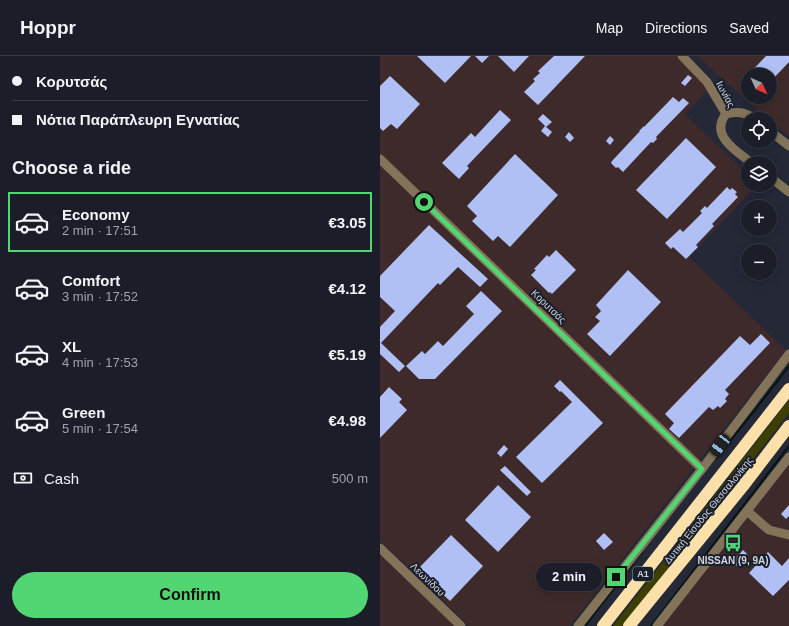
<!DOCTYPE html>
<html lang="en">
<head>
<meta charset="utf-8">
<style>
	body { margin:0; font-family:Arial,sans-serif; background:#242731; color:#f1f3f6; height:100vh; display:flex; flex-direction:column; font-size:15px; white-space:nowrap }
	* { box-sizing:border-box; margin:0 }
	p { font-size:13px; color:#a0a2a8 }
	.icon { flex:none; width:22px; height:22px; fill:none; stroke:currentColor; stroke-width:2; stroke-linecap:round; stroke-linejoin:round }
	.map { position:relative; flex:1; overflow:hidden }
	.side { display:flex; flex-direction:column; background:#1b1e29; width:380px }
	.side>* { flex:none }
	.hud { display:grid; align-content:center; height:88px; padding:0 12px; background:#1b1e29 }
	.needle { width:26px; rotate:134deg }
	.fabs { position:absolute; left:361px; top:12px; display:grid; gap:8px }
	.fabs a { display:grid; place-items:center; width:36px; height:36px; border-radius:50%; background:#1b1e29; box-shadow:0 2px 10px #0003,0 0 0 1px #393c46; font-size:20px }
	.end { position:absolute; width:18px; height:18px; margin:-9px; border:5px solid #52d673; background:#111; box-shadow:0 0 0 2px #111 }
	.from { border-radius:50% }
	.bubble { position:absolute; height:28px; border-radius:14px; background:#1b1e29; box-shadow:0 2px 10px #0003,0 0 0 1px #393c46; font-size:13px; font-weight:800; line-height:28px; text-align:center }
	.car { position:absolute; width:12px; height:24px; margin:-12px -6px; border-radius:5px; box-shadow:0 0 3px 1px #0007; background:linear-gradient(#222 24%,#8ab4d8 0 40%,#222 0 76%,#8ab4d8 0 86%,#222 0) }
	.hud b { display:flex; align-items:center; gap:14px; height:38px; font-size:15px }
	.hud b+b { border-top:1px solid #393c46 }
	.hud i { width:10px; height:10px; background:#f1f3f6 }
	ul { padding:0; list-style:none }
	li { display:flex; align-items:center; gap:12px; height:60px; margin:0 8px 6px; padding:0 4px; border:2px solid transparent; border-radius:0px }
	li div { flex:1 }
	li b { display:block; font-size:15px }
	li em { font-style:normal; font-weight:800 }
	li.on { border-color:#52d673 }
	li>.icon { width:36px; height:36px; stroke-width:1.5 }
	h2 { padding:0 12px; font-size:18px; line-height:48px }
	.pay { display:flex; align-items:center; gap:10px; height:44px; padding:0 12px; font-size:15px }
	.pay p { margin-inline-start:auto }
	.button { display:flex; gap:8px; margin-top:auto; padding:8px 12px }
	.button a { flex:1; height:46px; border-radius:24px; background:#52d673; color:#111; font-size:16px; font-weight:800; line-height:46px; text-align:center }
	header { display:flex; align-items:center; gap:24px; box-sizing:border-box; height:56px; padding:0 20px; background:#1b1e29; border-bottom:1px solid #393c46 }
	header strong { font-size:19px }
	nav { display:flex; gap:22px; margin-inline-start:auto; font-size:14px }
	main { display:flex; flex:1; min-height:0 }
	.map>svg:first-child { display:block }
	.industrial { fill:#3e2a2a; fill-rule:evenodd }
	.green { fill:#3c3f01 }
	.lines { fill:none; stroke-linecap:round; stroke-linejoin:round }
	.stream { stroke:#071415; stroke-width:2 }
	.building { fill:#b0c0f5 }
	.minor { stroke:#837459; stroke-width:9 }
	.highway { stroke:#fce0a9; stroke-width:12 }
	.route { stroke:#52d673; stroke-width:5 }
	.labels { text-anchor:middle; stroke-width:4; stroke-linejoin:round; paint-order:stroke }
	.shield { fill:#1a1f2c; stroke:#9a9ea9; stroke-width:1 }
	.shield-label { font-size:9px; font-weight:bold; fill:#d1d5de }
	.street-label { font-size:10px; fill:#d1d5de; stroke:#1a1f2c }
	.poi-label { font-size:10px; font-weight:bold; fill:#d1d5de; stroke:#1a1f2c }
</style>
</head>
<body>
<header>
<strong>Hoppr</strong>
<nav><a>Map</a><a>Directions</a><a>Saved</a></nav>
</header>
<main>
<section class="side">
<div class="hud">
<b><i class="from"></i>Κορυτσάς</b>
<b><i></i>Νότια Παράπλευρη Εγνατίας</b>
</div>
<h2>Choose a ride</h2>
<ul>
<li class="on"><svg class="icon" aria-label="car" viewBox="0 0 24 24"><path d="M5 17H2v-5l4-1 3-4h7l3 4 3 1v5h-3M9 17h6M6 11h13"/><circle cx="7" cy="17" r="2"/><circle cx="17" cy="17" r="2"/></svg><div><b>Economy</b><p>2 min · 17:51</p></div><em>€3.05</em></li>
<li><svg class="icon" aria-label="car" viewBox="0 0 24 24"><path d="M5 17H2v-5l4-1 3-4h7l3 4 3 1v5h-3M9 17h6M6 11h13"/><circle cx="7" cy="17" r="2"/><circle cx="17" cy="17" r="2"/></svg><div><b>Comfort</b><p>3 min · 17:52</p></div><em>€4.12</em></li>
<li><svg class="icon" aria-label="car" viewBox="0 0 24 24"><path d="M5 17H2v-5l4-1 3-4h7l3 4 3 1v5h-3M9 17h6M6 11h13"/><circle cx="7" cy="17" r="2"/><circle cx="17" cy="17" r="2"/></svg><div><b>XL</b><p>4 min · 17:53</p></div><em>€5.19</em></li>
<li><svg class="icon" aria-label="car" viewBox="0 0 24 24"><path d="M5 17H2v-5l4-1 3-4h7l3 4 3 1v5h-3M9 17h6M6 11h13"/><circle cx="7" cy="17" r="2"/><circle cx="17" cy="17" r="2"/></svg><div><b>Green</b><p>5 min · 17:54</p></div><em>€4.98</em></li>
</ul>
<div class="pay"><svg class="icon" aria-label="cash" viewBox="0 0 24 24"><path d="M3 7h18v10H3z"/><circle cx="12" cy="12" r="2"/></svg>Cash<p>500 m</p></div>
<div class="button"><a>Confirm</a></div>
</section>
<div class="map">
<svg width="409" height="570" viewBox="0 0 409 570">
	<rect width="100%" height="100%" fill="#242837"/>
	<g class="industrial">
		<path d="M0,0H296L317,19L324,30L326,36L305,58L358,109L368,124V129H372L374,132L309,201L406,294L190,570H89L0,485Z"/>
		<path d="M317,0H409V81L390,65V63H387L383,59ZM368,19H390V41H368Z"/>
		<path d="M409,408V468L408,470L409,471V570H282Z"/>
		<path d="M0,497L77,570H0Z"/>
	</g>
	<path class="green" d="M409,344V357L243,570H233Z"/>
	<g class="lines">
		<g class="stream">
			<path d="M335,403L375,354L409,310"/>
			<path d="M205,570L262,496"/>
			<path d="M271,570L409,390"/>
		</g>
	</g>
	<g class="building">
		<path d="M37,0H91L65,27Z"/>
		<path d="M95,0H109L102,7Z"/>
		<path d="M118,0H149L134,16Z"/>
		<path d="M174,0H205L158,49L144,36L155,25L153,23L160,17L158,15Z"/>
		<path d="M386,0H409V6L390,26V19H368Z"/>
		<path d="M308,19L312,22L305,30L301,27Z"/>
		<path d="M10,20L40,48L17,73L11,68L3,75L0,72V30Z"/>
		<path d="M293,41L299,46L303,42L309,47L276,81L277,83L273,87L271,86L243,116L238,111L236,112L231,107L232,105L260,75H259L264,70V71Z"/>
		<path d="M120,54L131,64L87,110L89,112L79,123L62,107L91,77L95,81Z"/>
		<path d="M163,58L172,66L166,71L158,63Z"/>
		<path d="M165,70L172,76L168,81L161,75Z"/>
		<path d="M189,76L194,82L190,86L185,81Z"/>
		<path d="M230,80L234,84L230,89L226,85Z"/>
		<path d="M306,82L336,111L287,163L256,134Z"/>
		<path d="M135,98L178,139L130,191L118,180L113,185L92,165L97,160L87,150Z"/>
		<path d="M347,131L350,134L352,132L357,136L355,138L358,141L332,168L334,170L316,189L318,191L306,203L293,191L291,193L285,187L300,173L303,176L322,157L320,155L325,150L327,152Z"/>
		<path d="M49,169L108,223L100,231L78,211L60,229L58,227L1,287L25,310L19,316L0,298V271L15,255L0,241V220Z"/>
		<path d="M176,194L196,214L172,238L170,236L169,237L151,219L156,214L154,213L167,199L169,201Z"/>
		<path d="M248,214L281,246L230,300L207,278L220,265L215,261L221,255L216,249Z"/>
		<path d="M101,235L122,255L55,323H39L26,310L42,295L45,298L58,285L63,290L94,258L86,250Z"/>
		<path d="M381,278L390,287L345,334L349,338L345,343L347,345L340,352L338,350L333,354L329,351L299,382L289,373L294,367L285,358L360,280L370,289Z"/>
		<path d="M180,324L223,367L162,427L136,401L192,346L181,335L180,336L174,330Z"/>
		<path d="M9,331L22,343L19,346L27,354L0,382V341Z"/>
		<path d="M124,389L128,393L121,401L117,397Z"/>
		<path d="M125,410L151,436L147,440L120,414Z"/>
		<path d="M118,429L151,461L118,496L85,464Z"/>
		<path d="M409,449V460L406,463L401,458Z"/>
		<path d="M224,477L233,486L224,494L216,485Z"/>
		<path d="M71,479L103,510L70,545L37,514Z"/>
		<path d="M363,494L367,498L356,510L352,506Z"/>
		<path d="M388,496L402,510L409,502V524L393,540L369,517Z"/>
	</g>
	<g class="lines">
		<g class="minor">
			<path d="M302,0L327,26L346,58C329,79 357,96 372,107"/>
			<path d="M346,58C357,55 365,56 375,63"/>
			<path d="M390,75L409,90"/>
			<path d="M0,103L322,413"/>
			<path d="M390,121L409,136"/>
			<path d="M367,455L389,474L409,479"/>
			<path d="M0,492L81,570"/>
			<path d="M198,570L322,413L409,298"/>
			<path d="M277,570L409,401"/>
		</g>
		<g class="highway">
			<path d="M223,570L409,333"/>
			<path d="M249,570L363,430L409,370"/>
		</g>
	</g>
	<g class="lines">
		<path class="route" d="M44,146L322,413L236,521"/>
	</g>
	<defs>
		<g id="bus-bare" transform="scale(1.38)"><path d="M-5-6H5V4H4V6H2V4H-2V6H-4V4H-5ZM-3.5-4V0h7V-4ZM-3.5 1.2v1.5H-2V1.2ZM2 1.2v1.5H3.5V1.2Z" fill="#52d673" stroke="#1a1f2c" stroke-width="2.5" paint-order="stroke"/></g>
	</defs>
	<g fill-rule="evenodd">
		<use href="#bus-bare" x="353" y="487"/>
	</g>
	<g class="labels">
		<rect class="shield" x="253" y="511" width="20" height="14" rx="3"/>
		<g class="shield-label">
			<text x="263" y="521">Α1</text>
		</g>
		<g class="street-label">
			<text transform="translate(346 38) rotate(62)" y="4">Ιωνίας</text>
			<text transform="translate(169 250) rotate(44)" y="4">Κορυτσάς</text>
			<text transform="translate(328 454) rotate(-51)" y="4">Δυτική Είσοδος Θεσσαλονίκης</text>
			<text transform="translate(48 523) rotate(44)" y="4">Λεωνίδου</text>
		</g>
		<g class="poi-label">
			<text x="353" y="508">NISSAN (9, 9Α)</text>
		</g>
	</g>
</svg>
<div class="fabs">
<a><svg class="needle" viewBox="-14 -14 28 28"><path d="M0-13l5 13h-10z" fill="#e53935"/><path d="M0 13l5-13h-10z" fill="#a0a2a8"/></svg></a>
<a><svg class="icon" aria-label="locate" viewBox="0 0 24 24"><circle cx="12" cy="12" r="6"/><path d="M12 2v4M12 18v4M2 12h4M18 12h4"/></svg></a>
<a><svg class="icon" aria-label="layers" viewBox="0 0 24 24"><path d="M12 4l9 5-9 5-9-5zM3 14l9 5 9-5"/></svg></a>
<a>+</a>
<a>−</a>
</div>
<i class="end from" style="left:44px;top:146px"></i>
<i class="end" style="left:236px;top:521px"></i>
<div class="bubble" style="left:156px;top:507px;width:66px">2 min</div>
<i class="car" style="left:340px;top:389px;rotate:217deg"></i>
</div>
</main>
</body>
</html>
